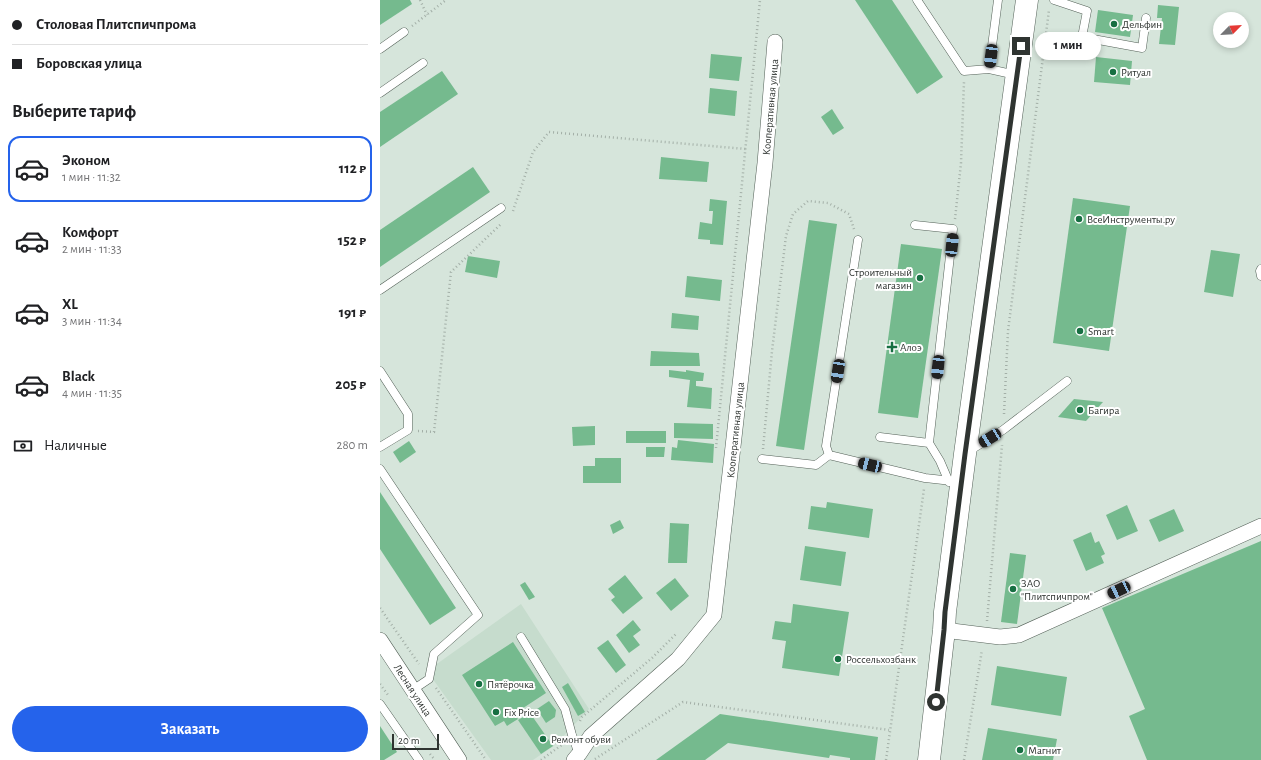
<!DOCTYPE html>
<html lang="ru">
<head>
<meta charset="utf-8">
<style>
	body { margin:0; font-family:"Alegreya Sans",sans-serif; background:#f2f2f2; color:#202124; height:100vh; display:flex; flex-direction:column; font-size:15px; white-space:nowrap }
	* { box-sizing:border-box; margin:0 }
	p { font-size:13px; color:#757577 }
	.icon { flex:none; width:22px; height:22px; fill:none; stroke:currentColor; stroke-width:2; stroke-linecap:round; stroke-linejoin:round }
	.map { position:relative; flex:1; overflow:hidden }
	.side { display:flex; flex-direction:column; background:#fff; width:380px }
	.side>* { flex:none }
	.banner { display:grid; align-content:center; height:88px; padding:0 12px; background:#fff }
	.needle { width:26px; rotate:66deg }
	.buttons { position:absolute; left:833px; top:12px; display:grid; gap:8px }
	.buttons a { display:grid; place-items:center; width:36px; height:36px; border-radius:50%; background:#fff; box-shadow:0 2px 6px #0003; font-size:20px }
	.scale { position:absolute; left:12px; bottom:10px; width:47px; box-sizing:border-box; padding-left:4px; border:2px solid #2f3431; border-top:0; font-size:11px; line-height:14px; white-space:nowrap; color:#2f3431; -webkit-text-stroke:3px #fff; paint-order:stroke }
	.end { position:absolute; width:18px; height:18px; margin:-9px; border:5px solid #2f3431; background:#fff; box-shadow:0 0 0 2px #fff }
	.from { border-radius:50% }
	.bubble { position:absolute; height:28px; border-radius:14px; background:#fff; box-shadow:0 2px 6px #0003; font-size:13px; font-weight:700; line-height:28px; text-align:center }
	.car { position:absolute; width:12px; height:24px; margin:-12px -6px; border-radius:5px; box-shadow:0 0 3px 1px #0007; background:linear-gradient(#222 24%,#8ab4d8 0 40%,#222 0 76%,#8ab4d8 0 86%,#222 0) }
	.banner b { display:flex; align-items:center; gap:14px; height:38px; font-size:15px }
	.banner b+b { border-top:1px solid #e0e0e0 }
	.banner i { width:10px; height:10px; background:#202124 }
	ul { padding:0; list-style:none }
	li { display:flex; align-items:center; gap:12px; height:66px; margin:0 8px 6px; padding:0 4px; border:2px solid transparent; border-radius:12px }
	li div { flex:1 }
	li b { display:block; font-size:15px }
	li em { font-style:normal; font-weight:700 }
	li.current { border-color:#2563eb }
	li>.icon { width:36px; height:36px; stroke-width:1.5 }
	h2 { padding:0 12px; font-size:18px; line-height:48px }
	.pay { display:flex; align-items:center; gap:10px; height:44px; padding:0 12px; font-size:15px }
	.pay p { margin-inline-start:auto }
	.button { display:flex; gap:8px; margin-top:auto; padding:8px 12px }
	.button a { flex:1; height:46px; border-radius:24px; background:#2563eb; color:#fff; font-size:16px; font-weight:700; line-height:46px; text-align:center }
	main { display:flex; flex:1; min-height:0 }
	.map>svg:first-child { display:block }
	.built { fill:#c6dccd }
	.building { fill:#75ba8e }
	.lines { fill:none; stroke-linecap:round; stroke-linejoin:round }
	.lane-casing { stroke:#546158; stroke-width:9 }
	.street-casing { stroke:#546158; stroke-width:16 }
	.primary-casing { stroke:#546158; stroke-width:23 }
	.path { stroke:#a3afa7; stroke-width:2.5; stroke-dasharray:1 3; stroke-linecap:butt }
	.lane { stroke:#fff; stroke-width:8 }
	.street { stroke:#fff; stroke-width:15 }
	.primary { stroke:#fff; stroke-width:22 }
	.route { stroke:#2f3431; stroke-width:5 }
	.poi-dot { fill:#176f42; stroke:#fff; stroke-width:1.5 }
	.labels { text-anchor:middle; stroke-width:4; stroke-linejoin:round; paint-order:stroke }
	.poi-label { font-size:11px; fill:#2f3431; stroke:#fff; text-anchor:start }
	.street-label { font-size:11px; fill:#2f3431; stroke:#fff }
</style>
</head>
<body>
<main>
<section class="side">
<div class="banner">
<b><i class="from"></i>Столовая Плитспичпрома</b>
<b><i></i>Боровская улица</b>
</div>
<h2>Выберите тариф</h2>
<ul>
<li class="current"><svg class="icon" aria-label="car" viewBox="0 0 24 24"><path d="M5 17H2v-5l4-1 3-4h7l3 4 3 1v5h-3M9 17h6M6 11h13"/><circle cx="7" cy="17" r="2"/><circle cx="17" cy="17" r="2"/></svg><div><b>Эконом</b><p>1 мин · 11:32</p></div><em>112 ₽</em></li>
<li><svg class="icon" aria-label="car" viewBox="0 0 24 24"><path d="M5 17H2v-5l4-1 3-4h7l3 4 3 1v5h-3M9 17h6M6 11h13"/><circle cx="7" cy="17" r="2"/><circle cx="17" cy="17" r="2"/></svg><div><b>Комфорт</b><p>2 мин · 11:33</p></div><em>152 ₽</em></li>
<li><svg class="icon" aria-label="car" viewBox="0 0 24 24"><path d="M5 17H2v-5l4-1 3-4h7l3 4 3 1v5h-3M9 17h6M6 11h13"/><circle cx="7" cy="17" r="2"/><circle cx="17" cy="17" r="2"/></svg><div><b>XL</b><p>3 мин · 11:34</p></div><em>191 ₽</em></li>
<li><svg class="icon" aria-label="car" viewBox="0 0 24 24"><path d="M5 17H2v-5l4-1 3-4h7l3 4 3 1v5h-3M9 17h6M6 11h13"/><circle cx="7" cy="17" r="2"/><circle cx="17" cy="17" r="2"/></svg><div><b>Black</b><p>4 мин · 11:35</p></div><em>205 ₽</em></li>
</ul>
<div class="pay"><svg class="icon" aria-label="cash" viewBox="0 0 24 24"><path d="M3 7h18v10H3z"/><circle cx="12" cy="12" r="2"/></svg>Наличные<p>280 m</p></div>
<div class="button"><a>Заказать</a></div>
</section>
<div class="map">
<svg width="881" height="760" viewBox="0 0 881 760">
	<rect width="100%" height="100%" fill="#d6e5db"/>
	<path class="built" d="M141,604L209,709L175,745L153,760H111L47,671Z"/>
	<g class="building">
		<path d="M0,0H30L32,4L0,25Z"/>
		<path d="M475,0H512L563,77L537,94Z"/>
		<path d="M778,5L799,7L795,45L779,44L782,18H777Z"/>
		<path d="M718,10L753,15L750,37L715,32Z"/>
		<path d="M331,54L362,57L359,81L329,78Z"/>
		<path d="M716,57L752,61L750,85L714,82Z"/>
		<path d="M62,71L78,94L0,147V112Z"/>
		<path d="M330,88L357,91L355,116L328,113Z"/>
		<path d="M452,109L464,128L453,135L441,117Z"/>
		<path d="M281,157L329,162L327,182L279,179Z"/>
		<path d="M93,167L110,192L0,267V230Z"/>
		<path d="M693,198L750,206L729,351L673,343Z"/>
		<path d="M330,199L347,201L343,245L330,244V240L318,239L320,222L332,224L333,211H329Z"/>
		<path d="M429,220L457,224L424,450L396,446Z"/>
		<path d="M521,244L562,249L538,418L498,413Z"/>
		<path d="M831,250L860,254L853,297L824,292Z"/>
		<path d="M88,256L120,261L117,278L85,272Z"/>
		<path d="M307,276L342,280L340,301L305,297Z"/>
		<path d="M292,313L319,316L318,330L291,328Z"/>
		<path d="M271,351L319,353L320,366H270Z"/>
		<path d="M289,370L306,372V370L324,373L323,381H316V386L332,388L331,409L307,407L310,380L289,377Z"/>
		<path d="M694,399L723,402L706,421L678,417Z"/>
		<path d="M294,423L333,424V439L294,438Z"/>
		<path d="M215,426V445L193,446L192,427Z"/>
		<rect x="246" y="431" width="40" height="12"/>
		<path d="M298,440L334,444L333,463L291,460L292,447L297,448Z"/>
		<path d="M29,441L36,452L20,463L13,452Z"/>
		<path d="M266,447H285L284,457H266Z"/>
		<path d="M215,458H241V483H203V466H215Z"/>
		<path d="M0,492L76,608L50,625L0,549Z"/>
		<path d="M447,502L493,509L489,538L428,529L431,506L446,508Z"/>
		<path d="M747,505L758,531L737,540L726,515Z"/>
		<path d="M794,509L804,531L779,542L769,520Z"/>
		<path d="M240,520L244,528L233,534L230,525Z"/>
		<path d="M290,523L309,524L307,563H288Z"/>
		<path d="M711,532L715,543L719,541L725,554L721,556L724,563L706,571L693,540Z"/>
		<path d="M881,541V760H767L749,716L765,709L722,608Z"/>
		<path d="M425,546L466,552L461,586L420,580Z"/>
		<path d="M630,553L646,555L637,624L621,622Z"/>
		<path d="M245,575L263,598L243,614L231,600L235,597L228,589Z"/>
		<path d="M295,578L309,596L291,611L276,593Z"/>
		<path d="M145,582L155,597L149,600L140,585Z"/>
		<path d="M413,604L469,612L459,676L402,668L406,641L392,639L395,621L411,623Z"/>
		<path d="M253,620L261,630L253,636L260,645L249,653L236,635Z"/>
		<path d="M228,640L246,665L236,673L217,648Z"/>
		<path d="M133,642L166,693L134,714L138,719L127,726L124,721L115,726L82,675Z"/>
		<path d="M617,666L687,677L681,716L611,705Z"/>
		<path d="M188,683L205,712L198,716L182,687Z"/>
		<path d="M169,701L176,710L175,717L166,723L157,709Z"/>
		<path d="M150,713L173,746L161,754L138,720Z"/>
		<path d="M340,714L498,737L495,760H470V758L450,755L449,758L348,743L325,760H276Z"/>
		<path d="M0,726L17,752L4,760H0Z"/>
		<path d="M608,728L677,739L673,760H602Z"/>
	</g>
	<g class="lines">
		<g class="lane-casing">
			<g id="lane">
				<path d="M537,0L584,71L609,69L636,75"/>
				<path d="M674,0L707,11L702,37L762,48L766,18"/>
				<path d="M0,49L24,32"/>
				<path d="M609,69L618,0"/>
				<path d="M0,93L43,63"/>
				<path d="M535,225L573,229L549,443"/>
				<path d="M478,240L446,446L449,455L545,478L581,482"/>
				<path d="M881,269L880,271L881,276"/>
				<path d="M0,290L121,208"/>
				<path d="M0,371L28,414V430L0,447"/>
				<path d="M500,437L549,443L560,461L569,482"/>
				<path d="M589,451L623,430L687,381"/>
				<path d="M382,459L436,465L449,455"/>
				<path d="M0,469L98,615L54,654L49,679L34,689"/>
				<path d="M141,637L185,709L192,735L199,754"/>
				<path d="M0,704L39,760"/>
			</g>
		</g>
		<g class="street-casing">
			<g id="street">
				<path d="M564,630L620,637L639,635L881,526"/>
				<path d="M0,640L79,760"/>
				<path d="M194,760L199,754L211,736L298,659L334,615L385,163L395,42"/>
			</g>
		</g>
		<g class="primary-casing">
			<path id="primary" d="M549,760L564,630L565,612L585,454L647,0"/>
		</g>
		<g class="path">
			<path d="M40,0L47,15"/>
			<path d="M32,26L66,0"/>
			<path d="M133,211L153,152L169,132L366,149"/>
			<path d="M575,219L581,163L584,82"/>
			<path d="M624,414L628,331L669,10"/>
			<path d="M38,431L54,432L71,272L122,223"/>
			<path d="M336,448L380,0"/>
			<path d="M383,449L392,351L406,236L413,214L428,201L448,203L469,214L474,229"/>
			<path d="M0,608L39,664"/>
			<path d="M607,621L622,445"/>
			<path d="M0,684L8,695"/>
			<path d="M56,688L106,760"/>
			<path d="M200,721L202,717L272,658L297,633"/>
			<path d="M50,754L55,760"/>
			<path d="M215,759L303,702L509,730"/>
			<path d="M161,760L183,744"/>
			<path d="M506,760L544,489"/>
			<path d="M584,760L602,650"/>
		</g>
		<use href="#lane" class="lane"/>
		<use href="#street" class="street"/>
		<use href="#primary" class="primary"/>
	</g>
	<g class="lines">
		<path class="route" d="M556,702L564,630L565,612L585,454L641,46"/>
	</g>
	<g class="poi-dot">
		<circle cx="734" cy="24" r="4"/>
		<circle cx="733" cy="72" r="4"/>
		<circle cx="699" cy="219" r="4"/>
		<circle cx="540" cy="278" r="4"/>
		<circle cx="700" cy="331" r="4"/>
		<path d="M510 341h4v4h4v4h-4v4h-4v-4h-4v-4h4z"/>
		<circle cx="700" cy="410" r="4"/>
		<circle cx="633" cy="589" r="4"/>
		<circle cx="458" cy="659" r="4"/>
		<circle cx="99" cy="684" r="4"/>
		<circle cx="116" cy="712" r="4"/>
		<circle cx="163" cy="739" r="4"/>
		<circle cx="640" cy="750" r="4"/>
	</g>
	<g class="labels">
		<g class="poi-label">
			<text x="742" y="28">Дельфин</text>
			<text x="741" y="76">Ритуал</text>
			<text x="707" y="223">ВсеИнструменты.ру</text>
			<text x="532" y="276" text-anchor="end">Строительный<tspan x="532" dy="13">магазин</tspan></text>
			<text x="708" y="335">Smart</text>
			<text x="520" y="351">Алоэ</text>
			<text x="708" y="414">Багира</text>
			<text x="641" y="587">ЗАО<tspan x="641" dy="13">"Плитспичпром"</tspan></text>
			<text x="466" y="663">Россельхозбанк</text>
			<text x="107" y="688">Пятёрочка</text>
			<text x="124" y="716">Fix Price</text>
			<text x="171" y="743">Ремонт обуви</text>
			<text x="648" y="754">Магнит</text>
		</g>
		<g class="street-label">
			<text transform="translate(390 107) rotate(-85)" y="4">Кооперативная улица</text>
			<text transform="translate(355 430) rotate(-84)" y="4">Кооперативная улица</text>
			<text transform="translate(33 690) rotate(57)" y="4">Лесная улица</text>
		</g>
	</g>
</svg>
<div class="buttons">
<a><svg class="needle" viewBox="-14 -14 28 28"><path d="M0-13l5 13h-10z" fill="#e53935"/><path d="M0 13l5-13h-10z" fill="#757577"/></svg></a>
</div>
<div class="scale">20 m</div>
<i class="end from" style="left:556px;top:702px"></i>
<i class="end" style="left:641px;top:46px"></i>
<div class="bubble" style="left:655px;top:32px;width:66px">1 мин</div>
<i class="car" style="left:611px;top:56px;rotate:187deg"></i>
<i class="car" style="left:572px;top:245px;rotate:6deg"></i>
<i class="car" style="left:558px;top:367px;rotate:186deg"></i>
<i class="car" style="left:458px;top:371px;rotate:189deg"></i>
<i class="car" style="left:610px;top:438px;rotate:238deg"></i>
<i class="car" style="left:490px;top:465px;rotate:283deg"></i>
<i class="car" style="left:739px;top:590px;rotate:245deg"></i>
</div>
</main>
</body>
</html>
